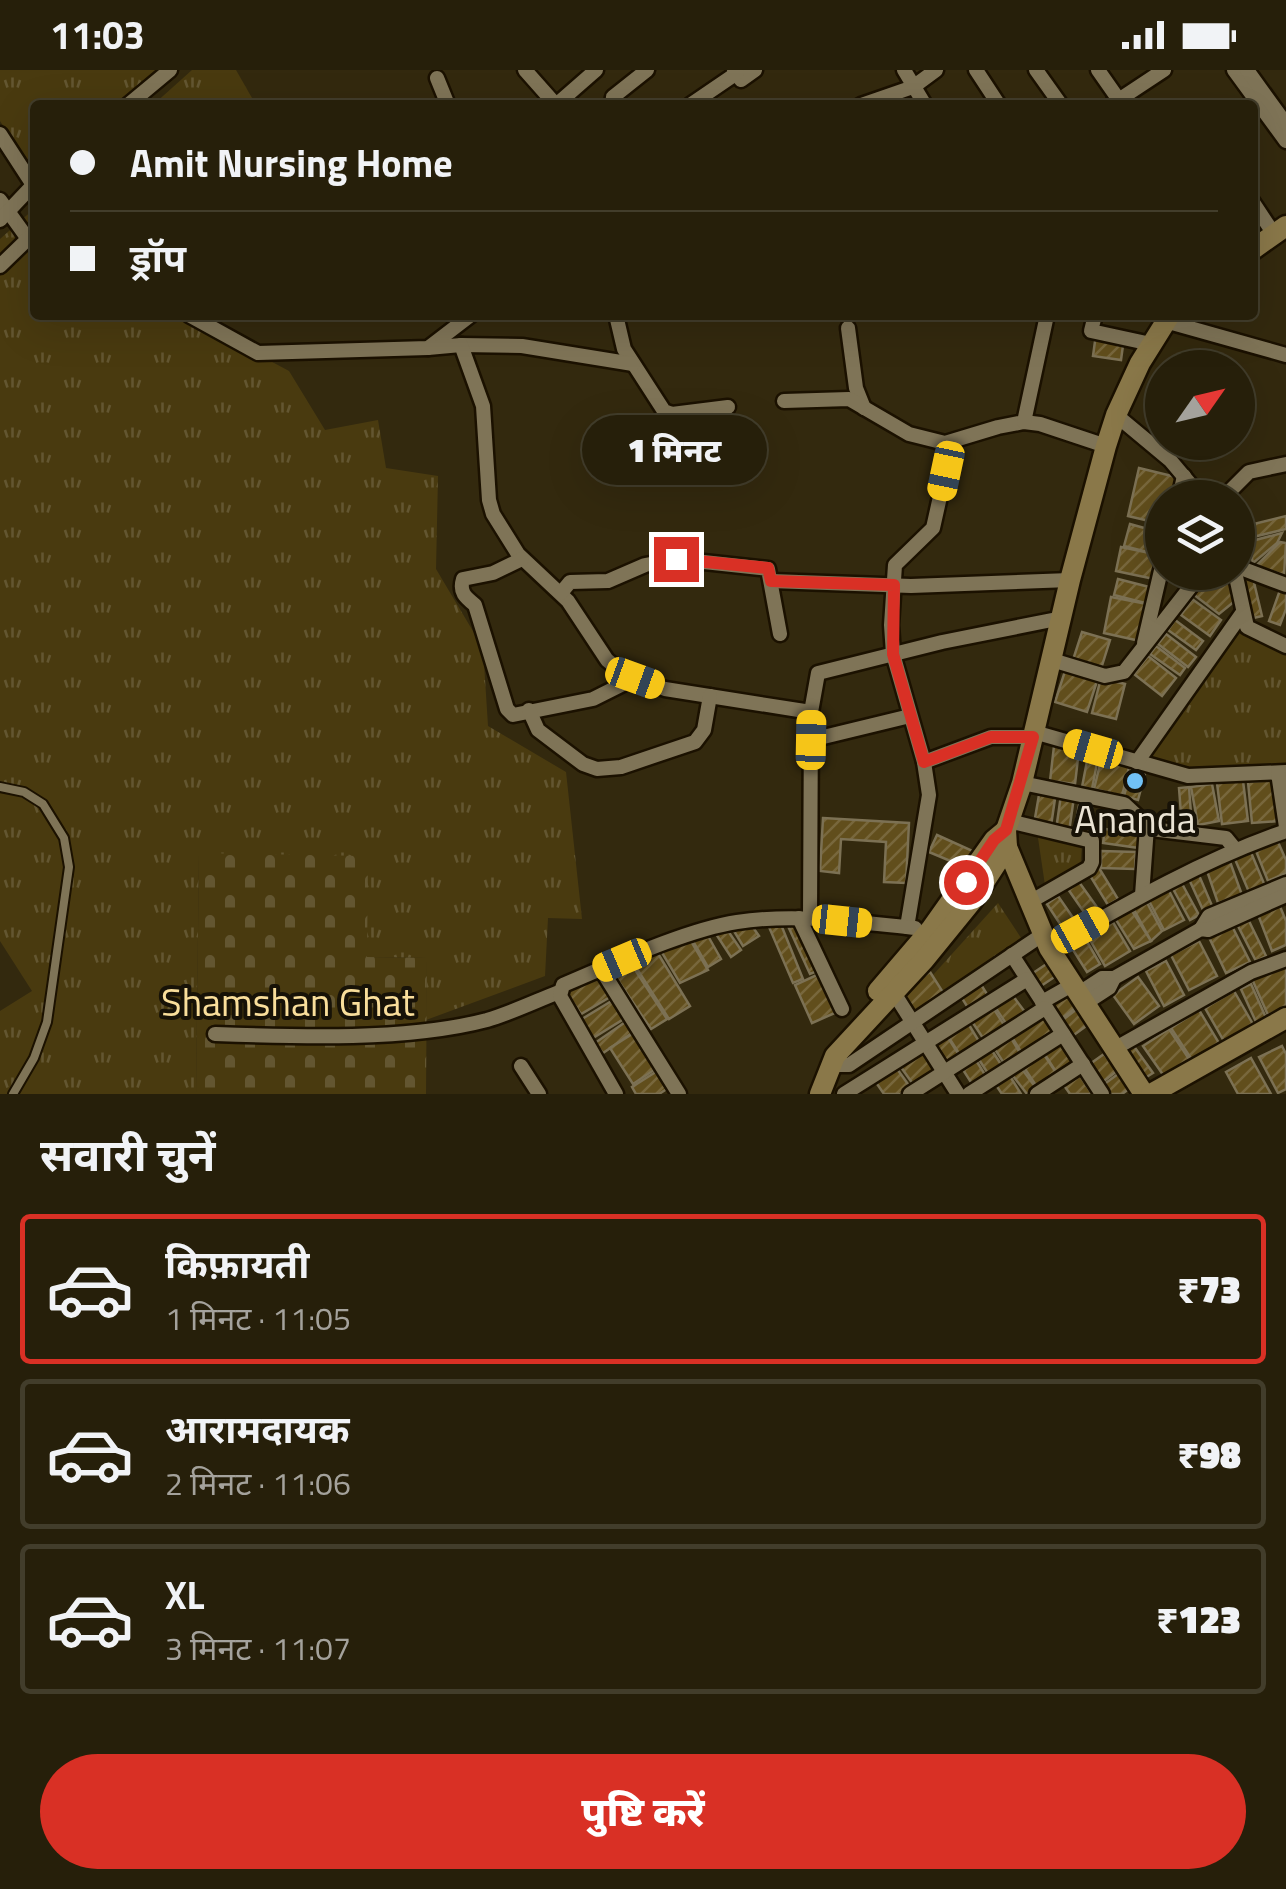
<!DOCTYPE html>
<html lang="hi">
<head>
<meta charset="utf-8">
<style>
	body { margin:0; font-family:"Titillium Web","Noto Sans Devanagari",sans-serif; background:#322c18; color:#f1f3f6; height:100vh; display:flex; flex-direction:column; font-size:38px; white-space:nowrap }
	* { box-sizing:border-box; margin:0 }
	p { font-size:32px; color:#a4a29c }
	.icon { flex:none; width:55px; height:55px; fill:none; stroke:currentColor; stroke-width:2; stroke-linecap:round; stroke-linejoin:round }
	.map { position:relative; height:1024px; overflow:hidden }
	.details { display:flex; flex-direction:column; background:#261f0a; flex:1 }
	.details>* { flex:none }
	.guide { position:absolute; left:30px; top:30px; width:1228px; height:220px; border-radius:10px; box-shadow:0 10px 40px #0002,0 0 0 2px #423d2b; display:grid; align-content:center; height:220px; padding:0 40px; background:#261f0a }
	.needle { width:65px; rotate:56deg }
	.controls { position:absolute; left:1145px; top:280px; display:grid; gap:20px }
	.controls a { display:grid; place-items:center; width:110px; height:110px; border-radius:50%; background:#261f0a; box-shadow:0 10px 40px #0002,0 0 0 2px #423d2b; font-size:50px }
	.end { position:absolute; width:45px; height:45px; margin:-22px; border:12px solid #d93025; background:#fff; box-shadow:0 0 0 5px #fff }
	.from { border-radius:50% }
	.bubble { position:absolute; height:70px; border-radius:35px; background:#261f0a; box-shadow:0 10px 40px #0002,0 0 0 2px #423d2b; font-size:32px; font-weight:800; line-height:70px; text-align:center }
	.car { position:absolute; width:30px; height:60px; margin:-30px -15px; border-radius:12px; box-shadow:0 0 8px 2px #0007; background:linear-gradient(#f5c518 24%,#345 0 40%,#f5c518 0 76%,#345 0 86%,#f5c518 0) }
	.guide b { display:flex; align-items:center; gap:35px; height:95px; font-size:38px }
	.guide b+b { border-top:2px solid #423d2b }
	.guide i { width:25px; height:25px; background:#f1f3f6 }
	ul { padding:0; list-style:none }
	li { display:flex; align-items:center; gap:30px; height:150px; margin:0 20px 15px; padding:0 20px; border:5px solid #423d2b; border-radius:10px }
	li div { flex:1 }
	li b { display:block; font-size:38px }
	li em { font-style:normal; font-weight:800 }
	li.selected { border-color:#d93025 }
	li>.icon { width:90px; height:90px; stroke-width:1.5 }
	h2 { padding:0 40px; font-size:45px; line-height:120px }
	.primary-button { display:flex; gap:20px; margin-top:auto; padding:20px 40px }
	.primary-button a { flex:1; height:115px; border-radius:60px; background:#d93025; color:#fff; font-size:40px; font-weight:800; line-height:115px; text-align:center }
	.status { display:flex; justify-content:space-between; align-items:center; height:70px; padding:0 50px; background:#261f0a; direction:ltr }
	.status svg { height:28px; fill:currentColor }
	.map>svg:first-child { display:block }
	.grass { fill:url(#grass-tufts) }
	.cemetery { fill:url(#cemetery-stones) }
	.building { fill:url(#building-hatch); stroke:#7c7154; stroke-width:2.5 }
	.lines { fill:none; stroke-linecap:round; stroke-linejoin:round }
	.lane-casing { stroke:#1b1100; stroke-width:12 }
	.street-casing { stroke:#1b1100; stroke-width:19 }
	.secondary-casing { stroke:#1b1100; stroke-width:25 }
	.lane { stroke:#7f7457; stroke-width:8 }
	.street { stroke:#7f7457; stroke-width:14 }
	.secondary { stroke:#8a7849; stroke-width:20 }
	.route { stroke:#d93025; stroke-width:12 }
	.poi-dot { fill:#71c1f5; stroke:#171207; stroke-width:4 }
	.labels { text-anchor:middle; stroke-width:8; stroke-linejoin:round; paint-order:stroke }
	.poi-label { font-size:38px; fill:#eae3d4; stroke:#171207 }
	.park-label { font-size:38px; fill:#f9de9b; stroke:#171207 }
</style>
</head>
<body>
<div class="status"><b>11:03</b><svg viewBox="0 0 49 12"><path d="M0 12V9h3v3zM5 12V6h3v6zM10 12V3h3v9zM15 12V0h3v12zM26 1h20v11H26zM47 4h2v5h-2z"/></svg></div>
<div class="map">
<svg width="1286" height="1024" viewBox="0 0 1286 1024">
	<defs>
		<pattern id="grass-tufts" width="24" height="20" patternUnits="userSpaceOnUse" patternTransform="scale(2.5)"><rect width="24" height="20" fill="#493a0f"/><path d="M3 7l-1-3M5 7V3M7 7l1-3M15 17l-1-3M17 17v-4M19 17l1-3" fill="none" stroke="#635631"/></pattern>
		<pattern id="cemetery-stones" width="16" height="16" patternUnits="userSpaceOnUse" patternTransform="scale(2.5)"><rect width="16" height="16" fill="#493a0f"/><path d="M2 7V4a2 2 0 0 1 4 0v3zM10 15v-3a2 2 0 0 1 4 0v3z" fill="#635631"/></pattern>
		<pattern id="building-hatch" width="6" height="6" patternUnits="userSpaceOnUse" patternTransform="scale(2.5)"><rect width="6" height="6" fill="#614e1c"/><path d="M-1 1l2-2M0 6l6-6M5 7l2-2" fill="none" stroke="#78673c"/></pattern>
	</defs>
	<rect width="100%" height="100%" fill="#33290e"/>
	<g class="grass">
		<path d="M0,0H163L119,35H35L34,103L0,51Z"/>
		<path d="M192,0H236L256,35H153Z"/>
		<path d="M35,138V245H184L289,301L325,360L378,350L386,398L438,406L436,499L483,578L488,656L566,702L582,849L548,848L545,906L426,950L427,888L367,887L199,784L196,1024H0V941L32,921L0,871V169Z"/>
		<path d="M1236,556L1250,569L1286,584V697L1190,701L1141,687Z"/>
		<path d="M1037,761L1082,774L1080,801L1046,822Z"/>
		<path d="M998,833L1025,874L949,930L933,905Z"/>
	</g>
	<path class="cemetery" d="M199,783L368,786L367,887L427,888L426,1024H196Z"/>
	<g class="building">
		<path d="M1096,264L1124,268L1121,290L1093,286Z"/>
		<path d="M1139,398L1176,407L1172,428H1162V454L1128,446Z"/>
		<path d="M1286,446V459L1249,468L1246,456Z"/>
		<path d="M1130,454L1162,463L1159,485L1124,476Z"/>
		<path d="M1282,463L1277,473L1253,493L1248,472Z"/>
		<path d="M1280,472L1286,473L1284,505L1256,496Z"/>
		<path d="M1121,477L1159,485L1154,509L1116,501Z"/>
		<path d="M1221,502H1227L1236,530L1219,544L1193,524Z"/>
		<path d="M1252,504L1262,546L1249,549L1239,507Z"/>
		<path d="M1118,509L1153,518L1149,534L1114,525Z"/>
		<path d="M1280,520L1286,522V539L1280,555L1269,551Z"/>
		<path d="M1111,527L1147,534L1140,571L1104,563Z"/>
		<path d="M1192,529L1221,550L1210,566L1181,545Z"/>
		<path d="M1175,550L1203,571L1196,580L1168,560Z"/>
		<path d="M1082,562L1110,570L1100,602L1072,593Z"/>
		<path d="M1166,564L1196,587L1188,597L1158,574Z"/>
		<path d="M1156,576L1185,598L1180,605L1150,584Z"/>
		<path d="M1148,586L1176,608L1162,626L1134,604Z"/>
		<path d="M1066,598L1098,608L1087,642L1055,632Z"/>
		<path d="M1101,608L1125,614L1116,649L1092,643Z"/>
		<path d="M1054,676L1079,680L1075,714L1050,711Z"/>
		<path d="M1088,686L1098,688L1092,719L1082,717Z"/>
		<path d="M1102,686L1130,693L1122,726L1094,719Z"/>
		<path d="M1133,693L1147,696L1138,730L1124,726Z"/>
		<path d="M1275,710L1279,751L1252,753L1248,712Z"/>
		<path d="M1243,711L1248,751L1222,754L1217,713Z"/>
		<path d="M1212,714L1219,751L1198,755L1191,717Z"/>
		<path d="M1189,717L1192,757H1182L1179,718Z"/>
		<path d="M1040,719L1056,722L1051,756L1034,754Z"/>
		<path d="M1061,725L1074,727L1069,762L1056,760Z"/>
		<path d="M1080,730L1093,732L1087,764L1074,762Z"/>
		<path d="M823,748L909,753L906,813L884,812L886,772L841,769L839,803L820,801Z"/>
		<path d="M1105,759L1141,763L1139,778L1103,773Z"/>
		<path d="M937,765L975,782L967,798L929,782Z"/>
		<path d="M1278,772L1286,790V803L1268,811L1256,781Z"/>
		<path d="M1250,780L1265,816L1249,822L1234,787Z"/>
		<path d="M1101,781L1136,782L1135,799L1101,798Z"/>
		<path d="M1229,789L1242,825L1218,833L1206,798Z"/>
		<path d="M1099,798L1118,829L1108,835L1089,804Z"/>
		<path d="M1198,803L1213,838L1204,842L1188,807Z"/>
		<path d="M1180,810L1199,845L1190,850L1171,815Z"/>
		<path d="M1079,812L1099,840L1088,848L1068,819Z"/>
		<path d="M1166,815L1184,850L1164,860L1146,825Z"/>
		<path d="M1058,826L1078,855L1066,863L1047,834Z"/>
		<path d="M1144,827L1162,861L1151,871L1131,834Z"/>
		<path d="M1279,834L1286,851V875L1272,881L1257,842Z"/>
		<path d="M1129,836L1151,871L1134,879L1113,845Z"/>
		<path d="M1111,849L1130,881L1105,896L1086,863Z"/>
		<path d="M1248,849L1266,886L1256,891L1237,854Z"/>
		<path d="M797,851L820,900L810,904L788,856Z"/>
		<path d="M780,852L803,909L793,913L769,857Z"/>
		<path d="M1230,852L1250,892L1226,903L1207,863Z"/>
		<path d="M752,856L759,866L743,876L734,861Z"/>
		<path d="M728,861L741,880L731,887L716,864Z"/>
		<path d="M1082,863L1100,894L1087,902L1068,872Z"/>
		<path d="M708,866L721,889L708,897L693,871Z"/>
		<path d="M691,871L708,900L680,913L661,881Z"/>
		<path d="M1199,871L1217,906L1189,920L1171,885Z"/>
		<path d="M657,882L690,936L669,949L632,891Z"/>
		<path d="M1166,891L1184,925L1164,936L1146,901Z"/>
		<path d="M630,892L667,949L651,959L611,900Z"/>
		<path d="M1048,893L1056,906L1038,918L1030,905Z"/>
		<path d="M1286,894V937L1268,945L1252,909Z"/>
		<path d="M930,902L946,927L915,947L899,922Z"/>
		<path d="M819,904L837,942L812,953L795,915Z"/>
		<path d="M597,906L610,927L581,944L565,921Z"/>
		<path d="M1138,907L1159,936L1134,954L1113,925Z"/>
		<path d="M980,913L990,929L970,941L960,925Z"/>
		<path d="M1251,914L1267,950L1257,954L1241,919Z"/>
		<path d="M1067,919L1078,936L1061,949L1049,932Z"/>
		<path d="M1234,921L1254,956L1225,973L1205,938Z"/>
		<path d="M1010,922L1025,942L1007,955L993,934Z"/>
		<path d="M615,929L627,947L593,968L582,949Z"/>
		<path d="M990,933L1006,958L985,971L969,947Z"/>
		<path d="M1077,939L1089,954L1071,967L1060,952Z"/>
		<path d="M1199,940L1219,973L1192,990L1171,958Z"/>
		<path d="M1046,941L1061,965L1025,988L1010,964Z"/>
		<path d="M966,950L980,973L960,985L946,963Z"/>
		<path d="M627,951L635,961L603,983L595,973Z"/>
		<path d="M1169,959L1191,992L1166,1009L1143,976Z"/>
		<path d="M637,961L660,996L633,1014L610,978Z"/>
		<path d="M945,963L961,988L946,998L930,973Z"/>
		<path d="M1008,963L1023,988L1007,998L991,973Z"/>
		<path d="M1063,967L1079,991L1058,1005L1042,980Z"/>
		<path d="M1133,975L1153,1003L1140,1011L1122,983Z"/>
		<path d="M989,976L1004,999L991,1008L976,985Z"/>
		<path d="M1282,976L1286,984V1019L1278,1023L1259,987Z"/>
		<path d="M919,978L934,1000L913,1014L898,993Z"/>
		<path d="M1041,980L1057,1004L1037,1017L1021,993Z"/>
		<path d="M1104,984L1117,1001L1100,1014L1087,996Z"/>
		<path d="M974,987L987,1008L974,1017L960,995Z"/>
		<path d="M1251,988L1271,1024H1238L1226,1002Z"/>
		<path d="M1019,995L1036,1018L1027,1024L1010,1002Z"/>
		<path d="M895,996L910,1017L900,1024H884L875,1011Z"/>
		<path d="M662,998L673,1015L659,1024H636L632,1017Z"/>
		<path d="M1077,1001L1092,1024H1070L1061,1011Z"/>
		<path d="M1008,1003L1021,1024H1002L994,1012Z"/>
		<path d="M1118,1004L1129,1019L1122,1024H1103L1099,1018Z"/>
	</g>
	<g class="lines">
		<g class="lane-casing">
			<path id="lane" d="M0,717L24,722L43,734L64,768L69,797L47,952L34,988L13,1024"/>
		</g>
		<g class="street-casing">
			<g id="street">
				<path d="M525,0L556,35"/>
				<path d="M734,0L741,10L755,0"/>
				<path d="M904,0L925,35"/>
				<path d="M976,0L999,35"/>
				<path d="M1036,0L1061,35"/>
				<path d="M1098,0L1119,30"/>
				<path d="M1234,0L1286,71"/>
				<path d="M1247,0L1286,54"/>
				<path d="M437,8L448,35"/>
				<path d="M128,35L170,0"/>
				<path d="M556,35L596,0"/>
				<path d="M612,35L613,27L647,0"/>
				<path d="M690,35L737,3"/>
				<path d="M861,35L913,17L936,0"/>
				<path d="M1111,35L1164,0"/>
				<path d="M0,64L33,115"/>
				<path d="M0,130L28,169"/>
				<path d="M1252,131L1274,164"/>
				<path d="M0,150L35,113"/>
				<path d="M0,196L35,162"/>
				<path d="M189,245L258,283L428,278L471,245"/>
				<path d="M616,245L624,279L664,341L672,344L728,337"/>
				<path d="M1095,245L1091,261L1151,274"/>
				<path d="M1165,251L1286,285"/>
				<path d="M848,258L856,318L864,338"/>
				<path d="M461,275L522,276L633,294"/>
				<path d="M428,278L461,275L483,336L489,430L493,444L518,484L568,531L607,590L624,604L665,619L811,642L818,603L942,572L1062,548"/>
				<path d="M784,331L849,329L909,364L945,373L998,357L1024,352L1040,354L1106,376"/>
				<path d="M1116,345L1170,390L1202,428"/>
				<path d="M1024,352L1047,245"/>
				<path d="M1179,428L1184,406"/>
				<path d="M1223,428L1249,402L1286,394"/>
				<path d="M522,489L493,503L463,509C459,522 465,527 475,535L507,639L513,645L593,629L635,608"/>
				<path d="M1238,497L1286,515"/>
				<path d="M1235,502L1247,557L1286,576"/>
				<path d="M771,511L911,516L1070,510"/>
				<path d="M561,523L570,512L608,511L645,495L676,489L768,499L780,564"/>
				<path d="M1144,573L1162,496"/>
				<path d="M1052,590L1105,606L1124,602L1202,502"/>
				<path d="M529,640L538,660L583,694L597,699L621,697L695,672L704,660L710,626"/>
				<path d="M1034,662L1188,706L1286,702"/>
				<path d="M811,670L910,646"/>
				<path d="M924,692L991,667H1033"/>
				<path d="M1137,692L1243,542"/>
				<path d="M1278,703L1286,757"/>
				<path d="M1022,713L1124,734L1151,759L1226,768L1235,779"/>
				<path d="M1009,751L1092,771V792L1089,798L1028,833"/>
				<path d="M1142,825L1147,757"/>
				<path d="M799,848L842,939"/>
				<path d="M810,848L811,642"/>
				<path d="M907,857L929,725L924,692L893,584L891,555L895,495L933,458L952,373"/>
				<path d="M1201,859L1209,846L1286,814"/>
				<path d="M1049,878C1126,834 1202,790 1286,761"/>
				<path d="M1012,885L1102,1024"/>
				<path d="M601,899L679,1024"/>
				<path d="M894,923L958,1024"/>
				<path d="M1079,923L1102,908H1114"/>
				<path d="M1042,932L1072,915"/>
				<path d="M1086,933L1109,918L1114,908L1201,859L1208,860L1286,825"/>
				<path d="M215,964C298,967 407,971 487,950C511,943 536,931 559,922"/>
				<path d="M1114,979L1251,902L1286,889"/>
				<path d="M829,995H849L1042,865"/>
				<path d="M521,996L539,1024"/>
				<path d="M616,1024L560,926L563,915C613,894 685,860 737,852C796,843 856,852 915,858"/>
				<path d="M844,1024L1027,909"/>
				<path d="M910,1024L1045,938"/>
				<path d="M969,1024L1063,964"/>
				<path d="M1037,1024L1083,994"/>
			</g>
		</g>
		<g class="secondary-casing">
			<g id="secondary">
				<path d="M1252,180L1286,156"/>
				<path d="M1007,777L1049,878L1144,1024"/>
				<path d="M878,921L931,859L994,770L1006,760"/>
				<path d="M820,1024L835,986L924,890L972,831L1007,777L1006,760L1022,713L1070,510L1106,376L1116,345L1140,293L1170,245"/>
				<path d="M1151,1024L1286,948"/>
			</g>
		</g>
		<use href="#lane" class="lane"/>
		<use href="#street" class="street"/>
		<use href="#secondary" class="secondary"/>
	</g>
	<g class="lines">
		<path class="route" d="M676,489L768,498L771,511L894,515L893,584L924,692L991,667H1033L1006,760L994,770L966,812"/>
	</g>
	<circle class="poi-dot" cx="1135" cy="711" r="10"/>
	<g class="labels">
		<g class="poi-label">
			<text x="1135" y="763">Ananda</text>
		</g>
		<g class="park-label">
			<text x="288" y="946">Shamshan Ghat</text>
		</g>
	</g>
</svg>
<div class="controls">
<a><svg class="needle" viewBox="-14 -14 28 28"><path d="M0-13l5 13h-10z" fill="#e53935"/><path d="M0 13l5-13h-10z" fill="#a4a29c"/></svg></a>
<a><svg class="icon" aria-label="layers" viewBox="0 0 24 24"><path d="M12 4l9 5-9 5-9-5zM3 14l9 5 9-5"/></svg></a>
</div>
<i class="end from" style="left:966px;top:812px"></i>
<i class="end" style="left:676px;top:489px"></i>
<div class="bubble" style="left:582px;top:345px;width:185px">1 मिनट</div>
<i class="car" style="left:946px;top:401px;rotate:192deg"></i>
<i class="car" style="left:635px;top:608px;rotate:110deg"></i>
<i class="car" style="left:811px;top:670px;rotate:1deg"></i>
<i class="car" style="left:1093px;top:679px;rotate:286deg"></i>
<i class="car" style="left:842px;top:851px;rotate:96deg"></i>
<i class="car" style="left:1080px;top:860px;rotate:61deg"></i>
<i class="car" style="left:622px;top:890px;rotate:247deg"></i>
<div class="guide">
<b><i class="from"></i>Amit Nursing Home</b>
<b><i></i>ड्रॉप</b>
</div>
</div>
<section class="details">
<h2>सवारी चुनें</h2>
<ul>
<li class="selected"><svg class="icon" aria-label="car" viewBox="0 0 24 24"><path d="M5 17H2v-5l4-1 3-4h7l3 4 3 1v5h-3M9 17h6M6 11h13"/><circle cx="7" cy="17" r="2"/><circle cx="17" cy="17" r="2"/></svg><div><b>किफ़ायती</b><p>1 मिनट · 11:05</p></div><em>₹73</em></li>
<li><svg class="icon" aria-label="car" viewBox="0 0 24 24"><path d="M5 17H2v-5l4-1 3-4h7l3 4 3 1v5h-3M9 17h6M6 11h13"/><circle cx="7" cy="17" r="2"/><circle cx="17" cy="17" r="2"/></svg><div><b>आरामदायक</b><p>2 मिनट · 11:06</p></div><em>₹98</em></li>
<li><svg class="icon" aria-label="car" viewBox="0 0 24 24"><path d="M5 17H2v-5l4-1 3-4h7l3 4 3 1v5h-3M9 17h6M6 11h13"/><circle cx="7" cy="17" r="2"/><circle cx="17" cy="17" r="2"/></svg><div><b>XL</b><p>3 मिनट · 11:07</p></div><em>₹123</em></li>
</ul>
<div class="primary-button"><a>पुष्टि करें</a></div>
</section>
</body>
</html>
